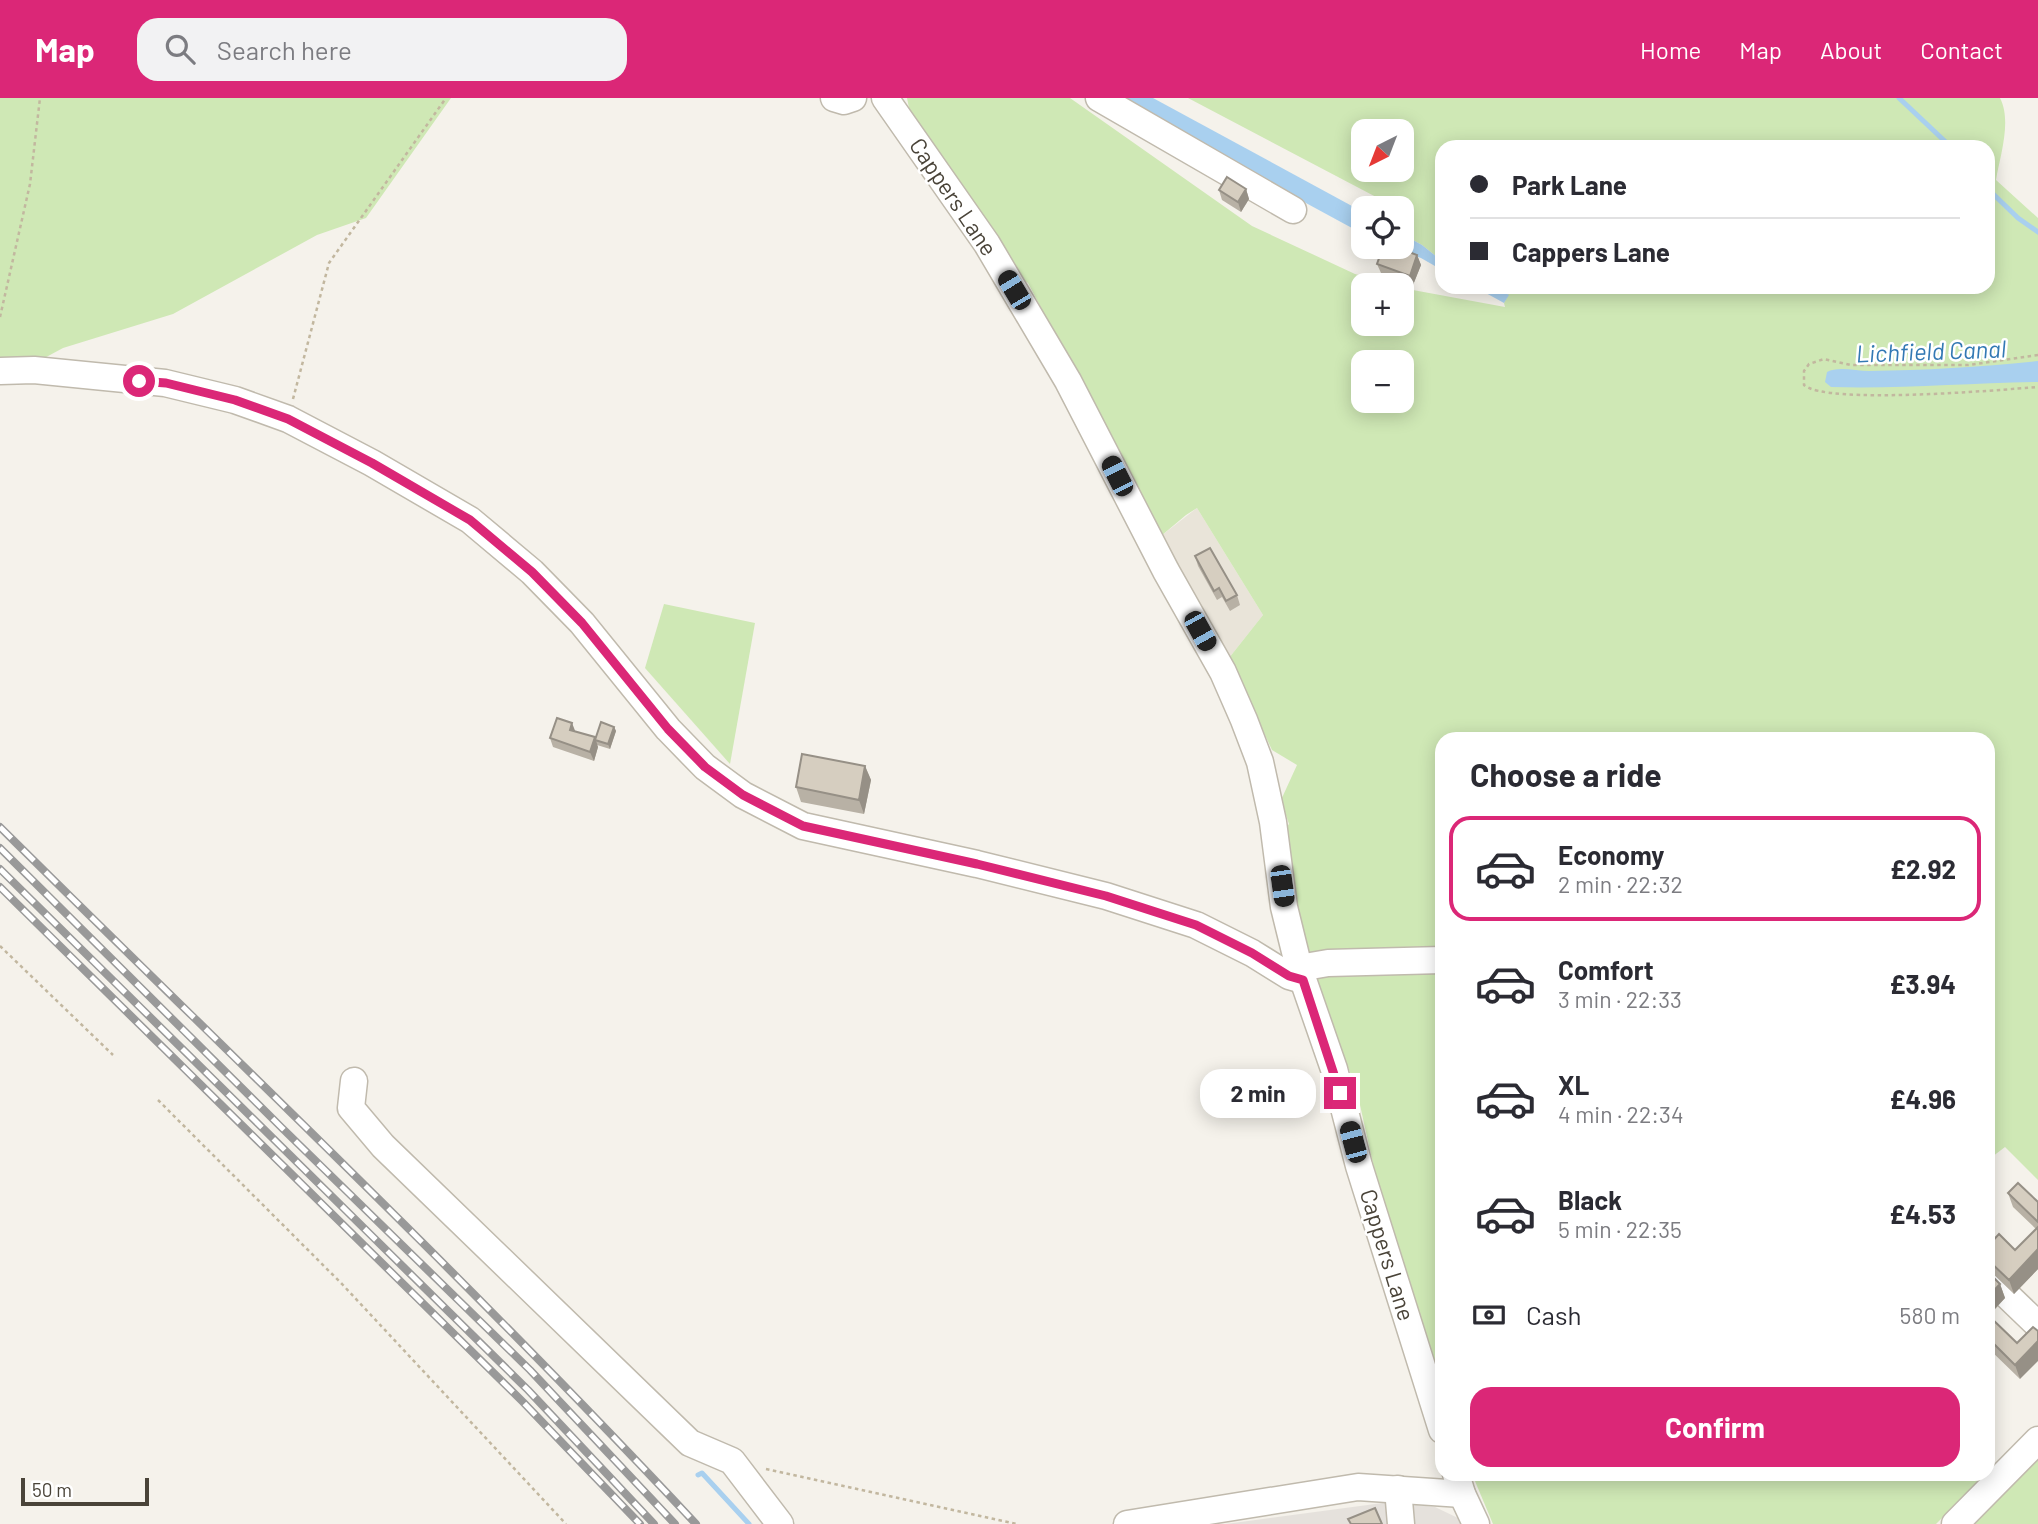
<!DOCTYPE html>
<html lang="en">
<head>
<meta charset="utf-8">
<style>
	body { margin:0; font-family:Barlow,sans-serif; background:#f2f2f3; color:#2b2b33; height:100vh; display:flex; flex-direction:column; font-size:26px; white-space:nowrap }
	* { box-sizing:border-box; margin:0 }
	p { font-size:23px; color:#7c7c81 }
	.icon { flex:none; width:38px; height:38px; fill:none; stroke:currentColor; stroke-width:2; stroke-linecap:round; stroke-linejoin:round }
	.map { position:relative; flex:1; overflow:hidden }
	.drawer { position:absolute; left:1435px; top:634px; width:560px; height:749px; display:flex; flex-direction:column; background:#fff; border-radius:21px; box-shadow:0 4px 18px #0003 }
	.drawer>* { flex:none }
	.banner { position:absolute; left:1435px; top:42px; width:560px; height:154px; border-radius:21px; box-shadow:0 4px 18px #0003; display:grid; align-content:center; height:154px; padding:0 35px; background:#fff }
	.needle { width:46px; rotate:222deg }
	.controls { position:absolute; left:1351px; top:21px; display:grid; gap:14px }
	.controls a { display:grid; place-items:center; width:63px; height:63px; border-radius:14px; background:#fff; box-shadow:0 4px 18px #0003; font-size:35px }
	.scale { position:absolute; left:21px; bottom:18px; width:128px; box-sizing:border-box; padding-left:7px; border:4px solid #494338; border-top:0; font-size:19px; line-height:24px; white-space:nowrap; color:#494338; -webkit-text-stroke:5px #fff; paint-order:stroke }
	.end { position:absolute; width:32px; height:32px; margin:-16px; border:9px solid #db2777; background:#fff; box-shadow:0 0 0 4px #fff }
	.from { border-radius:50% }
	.bubble { position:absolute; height:49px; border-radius:21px; background:#fff; box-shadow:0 4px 18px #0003; font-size:23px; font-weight:700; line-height:49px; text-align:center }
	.car { position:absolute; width:21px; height:42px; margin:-21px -10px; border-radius:9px; box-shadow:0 0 5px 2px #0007; background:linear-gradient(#222 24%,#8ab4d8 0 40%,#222 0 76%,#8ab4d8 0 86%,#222 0) }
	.banner b { display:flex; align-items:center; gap:24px; height:66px; font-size:26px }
	.banner b+b { border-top:2px solid #e1e1e2 }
	.banner i { width:18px; height:18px; background:#2b2b33 }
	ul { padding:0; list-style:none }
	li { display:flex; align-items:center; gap:21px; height:105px; margin:0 14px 10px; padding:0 21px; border:4px solid transparent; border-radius:21px }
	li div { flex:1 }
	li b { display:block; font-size:26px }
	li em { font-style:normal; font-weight:700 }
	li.selected { border-color:#db2777 }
	li>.icon { width:63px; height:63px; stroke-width:1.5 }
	h2 { padding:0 35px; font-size:32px; line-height:84px }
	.pay { display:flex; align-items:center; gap:18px; height:77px; padding:0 35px; font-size:26px }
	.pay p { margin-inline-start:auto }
	.cta { display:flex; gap:14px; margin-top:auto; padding:14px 35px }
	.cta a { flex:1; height:80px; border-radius:21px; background:#db2777; color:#fff; font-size:28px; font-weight:700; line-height:80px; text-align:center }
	header { display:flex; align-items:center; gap:42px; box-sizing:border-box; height:98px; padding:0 35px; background:#db2777; color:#fff }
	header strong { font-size:33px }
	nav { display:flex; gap:38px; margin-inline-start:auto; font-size:24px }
	.search { width:490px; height:63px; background:#f2f2f3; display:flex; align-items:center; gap:18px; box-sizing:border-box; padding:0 24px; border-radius:21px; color:#7c7c81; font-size:26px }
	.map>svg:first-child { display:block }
	.residential { fill:#e9e4d9 }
	.industrial { fill:#e5e1dc }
	.green { fill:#cfe8b5; fill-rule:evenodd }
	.water { fill:#a9d0ef }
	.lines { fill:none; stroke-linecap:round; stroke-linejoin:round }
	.stream { stroke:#a9d0ef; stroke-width:5 }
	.minor-casing { stroke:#c0baad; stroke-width:29 }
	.path { stroke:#c2b79f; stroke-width:2.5; stroke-dasharray:3.5 3.5; stroke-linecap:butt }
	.minor { stroke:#fff; stroke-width:26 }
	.rail-casing { stroke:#999; stroke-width:8 }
	.rail { stroke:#fff; stroke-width:5; stroke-dasharray:16; stroke-linecap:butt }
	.wall { fill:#b8b1a5 }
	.shaded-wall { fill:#969086 }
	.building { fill:#d6cec0; stroke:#969086; stroke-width:2 }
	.route { stroke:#db2777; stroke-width:9 }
	.labels { text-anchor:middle; stroke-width:5; stroke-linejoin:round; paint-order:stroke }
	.street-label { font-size:23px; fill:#494338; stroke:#fff }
	.water-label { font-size:24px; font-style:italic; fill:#3379b4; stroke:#fff }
</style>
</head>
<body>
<header>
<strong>Map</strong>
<div class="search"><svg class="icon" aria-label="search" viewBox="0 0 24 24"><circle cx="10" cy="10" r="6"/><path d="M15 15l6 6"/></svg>Search here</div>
<nav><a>Home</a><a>Map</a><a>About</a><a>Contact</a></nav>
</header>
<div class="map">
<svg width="2038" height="1426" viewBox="0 0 2038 1426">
	<rect width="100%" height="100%" fill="#f5f2eb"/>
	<path class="residential" d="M1197,410L1263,517L1229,560L1161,438Z"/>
	<path class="industrial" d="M1390,1404L1435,1409L1458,1420L1461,1426H1226Z"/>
	<g class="green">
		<path d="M0,0H451L366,120L317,137L173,216L63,250L37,264L0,267Z"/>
		<path d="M907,0H1070L1252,128L1355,176L1393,187H1363V226H1402V190L1505,209L1504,205L1508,197L1494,189H1988V49H1442V163L1422,147L1402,136V110H1397L1188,0H2000C2012,23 2000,58 1996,82L2038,120V1082L2005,1049L1988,1062V640H1442V854L1309,858L1291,793L1283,733L1289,726L1281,702L1297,667L1272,652L1229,560L1263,517L1197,410L1186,417L1161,438L1028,185L1014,175L910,15ZM1363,33H1402V72H1363ZM1363,264H1402V303H1363Z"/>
		<path d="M664,506L755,525L730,666L645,570Z"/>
		<path d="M1442,871V1293L1384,1115L1356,989L1313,883L1327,872Z"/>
		<path d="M2038,1356V1426H1969Z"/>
		<path d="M1472,1376H1986L1936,1426H1493Z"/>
	</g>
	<g class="water">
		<path d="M1113,0H1153L1363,114V136Z"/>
		<path d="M1402,136L1422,147L1442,163V172L1421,160L1390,149H1402Z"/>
		<path d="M1475,189H1494L1509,197L1504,205Z"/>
		<path d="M2038,263V284C1969,285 1900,291 1831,289L1825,284L1827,274C1838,268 1856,273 1869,273C1926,272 1982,269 2038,263Z"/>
	</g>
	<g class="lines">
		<g class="stream">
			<path d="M1899,0L1951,49"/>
			<path d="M1988,91L2018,120L2038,134"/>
			<path d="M698,1377L702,1375L749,1426"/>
		</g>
		<g class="minor-casing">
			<g id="minor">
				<path d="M834,0L844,3L853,0"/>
				<path d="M885,0L987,146L1068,283L1166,473L1223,574L1244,622L1260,664L1273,724L1284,809L1299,870L1334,971L1359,1068L1442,1332"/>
				<path d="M1099,0L1293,112"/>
				<path d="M0,273L34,272L165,285L235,302L288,321L372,365L470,422L532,474L582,525L668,631L705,669L743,697L803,728L977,766L1106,798L1196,827L1252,855L1289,878L1303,882"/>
				<path d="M1299,870L1328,865L1442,862"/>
				<path d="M354,983L351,1010L383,1048L690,1345L732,1363L780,1426"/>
				<path d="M1988,1179L2038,1227"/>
				<path d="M1456,1376L1462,1396L1476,1426"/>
				<path d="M1398,1391L1401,1426"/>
				<path d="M1127,1426L1358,1389L1462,1396"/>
				<path d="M1955,1426L2038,1342"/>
			</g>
		</g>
		<g class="path">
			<path d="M0,219L30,86L40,0"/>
			<path d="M2038,257L1968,267H1851L1824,261L1809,266L1804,273V287C1826,307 1999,292 2038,289"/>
			<path d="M293,301L329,165L446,0"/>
			<path d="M0,848L113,957"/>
			<path d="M158,1002L342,1186L566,1426"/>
			<path d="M766,1371L1017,1426"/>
		</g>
		<use href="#minor" class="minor"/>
		<g class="rail-casing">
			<g id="rail">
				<path d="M0,729C233,960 472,1186 696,1426"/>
				<path d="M0,750L282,1030L530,1272L675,1426"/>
				<path d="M0,771L528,1292L654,1426"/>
				<path d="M0,789L523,1304L640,1426"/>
			</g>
		</g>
		<use href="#rail" class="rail"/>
	</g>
	<g class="wall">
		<path d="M1246,91L1249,101L1241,114L1222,102L1219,92Z"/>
		<path d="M1417,157L1421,167L1413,187L1381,175L1377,166L1401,159Z"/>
		<path d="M1195,458L1237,497L1240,507L1230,513L1222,499L1217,502L1198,468Z"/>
		<path d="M614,629L616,633L610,651L597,647L598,649L594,663L553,649L550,640L576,634L595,641Z"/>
		<path d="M865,668L871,682L864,716L801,704L796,689Z"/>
		<path d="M2008,1095L2038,1104V1171L2014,1196L1988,1171V1148L2015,1152L2036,1131L2013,1109Z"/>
		<path d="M1988,1174L2000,1186L2005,1200L1989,1218L2017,1245L2020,1281L1988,1250Z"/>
	</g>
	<g class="shaded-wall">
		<path d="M1246,91L1249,101L1241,114L1238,104Z"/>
		<path d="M1417,157L1421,167L1413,187L1410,178Z"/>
		<path d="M572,625L576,635L570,632Z"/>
		<path d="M614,629L616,633L610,651L608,646Z"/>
		<path d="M595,639L598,649L594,663L590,654Z"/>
		<path d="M865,668L871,682L864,716L859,702Z"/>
		<path d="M2038,1151V1171L2014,1196L2009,1182Z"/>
		<path d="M2000,1186L2005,1200L1988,1218V1199Z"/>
		<path d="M2038,1243V1263L2020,1281L2015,1267Z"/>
	</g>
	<g class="building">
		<path d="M1227,79L1246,91L1238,104L1219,92Z"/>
		<path d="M1382,152L1401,159L1404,152L1417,157L1410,178L1377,166Z"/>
		<path d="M1210,450L1237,497L1226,503L1219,490L1214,493L1195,458Z"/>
		<path d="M557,620L572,625L570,632L595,639L590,654L550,640Z"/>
		<path d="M601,624L614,629L608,646L595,642Z"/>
		<path d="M802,656L865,668L859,702L796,689Z"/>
		<path d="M2018,1085L2038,1104V1124L2008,1095Z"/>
		<path d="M2038,1129V1151L2009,1182L1988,1162V1148L1999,1136L2015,1152Z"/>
		<path d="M1988,1174L2000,1186L1988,1199Z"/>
		<path d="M1988,1217L2017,1245L2033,1229L2038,1233V1243L2015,1267L1988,1240Z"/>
		<path d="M1375,1410L1382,1426H1351L1348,1421Z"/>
	</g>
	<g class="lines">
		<path class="route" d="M139,283L166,285L235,302L288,321L372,365L470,422L532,474L582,525L668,631L705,669L743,697L803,728L977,766L1106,798L1196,827L1252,855L1289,878L1303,882L1340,995"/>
	</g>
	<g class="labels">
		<g class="street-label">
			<text transform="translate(953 99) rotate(56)" y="8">Cappers Lane</text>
			<text transform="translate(1387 1157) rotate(73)" y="8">Cappers Lane</text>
		</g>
		<g class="water-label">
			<text transform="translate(1931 254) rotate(-2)" y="8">Lichfield Canal</text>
		</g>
	</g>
</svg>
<div class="controls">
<a><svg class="needle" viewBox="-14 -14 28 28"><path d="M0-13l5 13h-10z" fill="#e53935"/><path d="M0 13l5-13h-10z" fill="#7c7c81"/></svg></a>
<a><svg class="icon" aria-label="locate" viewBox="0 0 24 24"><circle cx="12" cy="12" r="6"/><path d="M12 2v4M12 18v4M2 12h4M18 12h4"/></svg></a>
<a>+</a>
<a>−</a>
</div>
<div class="scale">50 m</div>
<i class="end from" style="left:139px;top:283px"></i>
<i class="end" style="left:1340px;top:995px"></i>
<div class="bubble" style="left:1200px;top:971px;width:116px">2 min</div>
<i class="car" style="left:1014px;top:192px;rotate:329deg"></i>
<i class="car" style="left:1117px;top:378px;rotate:333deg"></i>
<i class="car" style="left:1200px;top:533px;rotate:151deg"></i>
<i class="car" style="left:1282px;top:788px;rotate:172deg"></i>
<i class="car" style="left:1353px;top:1044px;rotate:345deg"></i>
<div class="banner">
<b><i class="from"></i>Park Lane</b>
<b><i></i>Cappers Lane</b>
</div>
<section class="drawer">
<h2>Choose a ride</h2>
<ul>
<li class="selected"><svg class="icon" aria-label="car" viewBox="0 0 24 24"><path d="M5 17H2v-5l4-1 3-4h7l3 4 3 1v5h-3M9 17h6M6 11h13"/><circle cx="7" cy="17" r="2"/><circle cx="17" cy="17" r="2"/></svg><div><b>Economy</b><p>2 min · 22:32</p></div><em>£2.92</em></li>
<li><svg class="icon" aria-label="car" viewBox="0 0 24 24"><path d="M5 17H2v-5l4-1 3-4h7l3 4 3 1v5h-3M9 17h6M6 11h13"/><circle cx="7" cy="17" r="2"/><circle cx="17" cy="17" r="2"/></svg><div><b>Comfort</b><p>3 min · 22:33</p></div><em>£3.94</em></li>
<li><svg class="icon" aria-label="car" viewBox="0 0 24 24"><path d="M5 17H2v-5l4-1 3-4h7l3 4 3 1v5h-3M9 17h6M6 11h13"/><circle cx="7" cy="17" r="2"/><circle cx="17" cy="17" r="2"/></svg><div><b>XL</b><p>4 min · 22:34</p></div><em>£4.96</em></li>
<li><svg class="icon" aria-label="car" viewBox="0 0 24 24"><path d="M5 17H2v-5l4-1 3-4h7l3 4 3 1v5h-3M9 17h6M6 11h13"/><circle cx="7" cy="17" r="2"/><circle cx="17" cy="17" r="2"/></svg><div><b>Black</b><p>5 min · 22:35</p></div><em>£4.53</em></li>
</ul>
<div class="pay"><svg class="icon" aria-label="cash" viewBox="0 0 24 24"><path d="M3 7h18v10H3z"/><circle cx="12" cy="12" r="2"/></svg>Cash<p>580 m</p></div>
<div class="cta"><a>Confirm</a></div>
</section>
</div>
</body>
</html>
